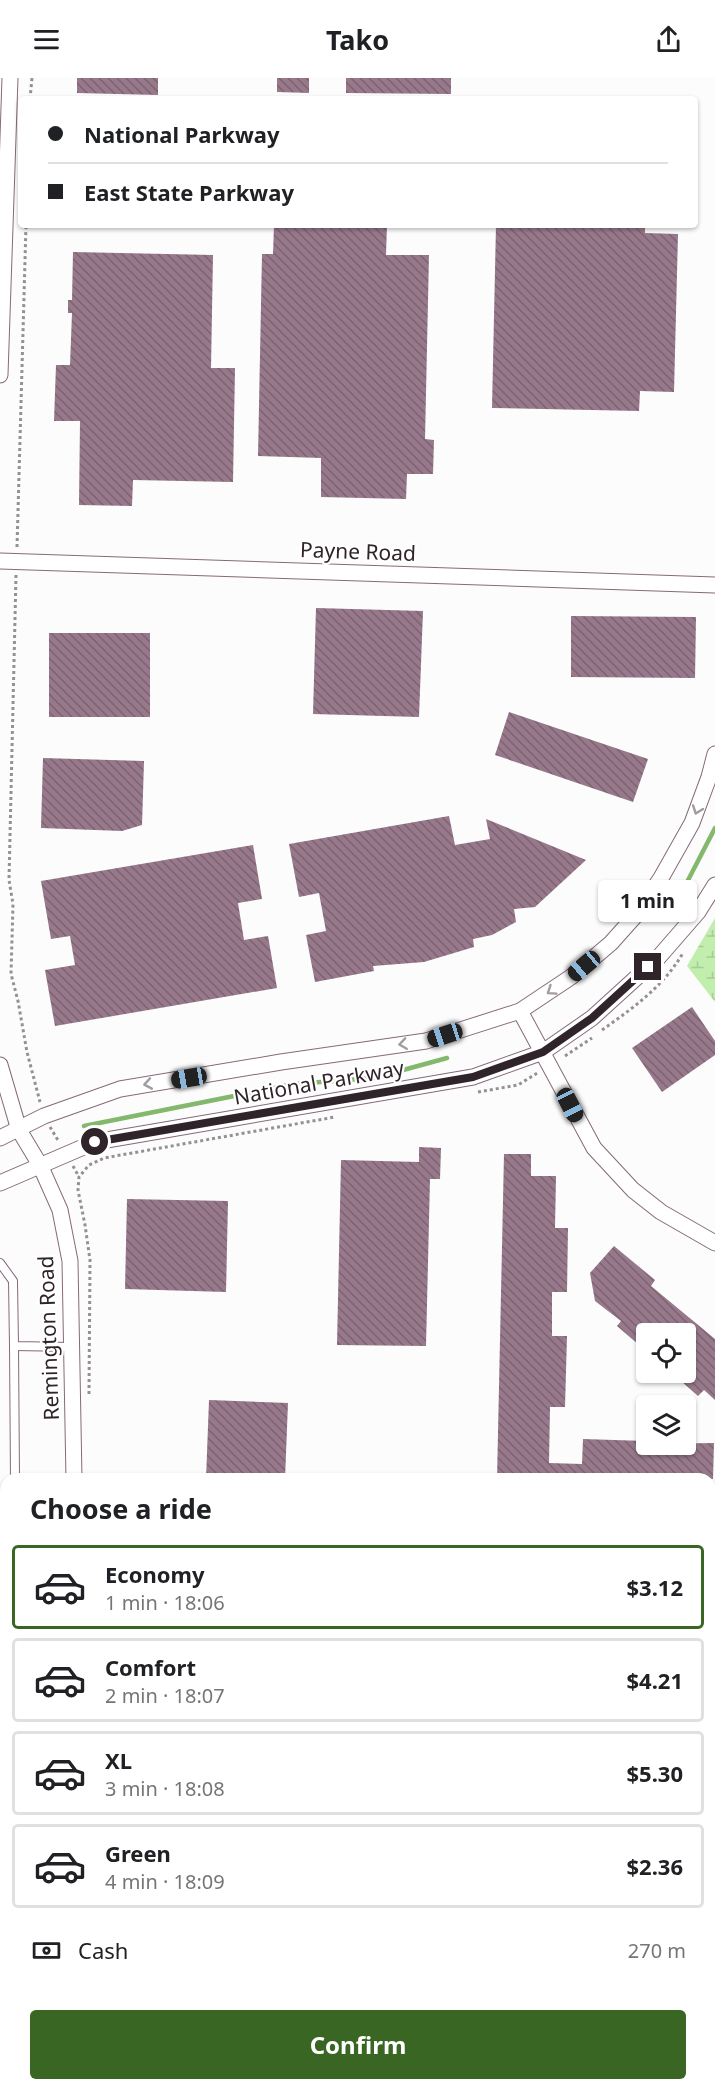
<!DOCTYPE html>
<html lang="en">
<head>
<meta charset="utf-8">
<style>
	body { margin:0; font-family:"Noto Sans",sans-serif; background:#f2f2f2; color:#202124; height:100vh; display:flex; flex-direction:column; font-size:22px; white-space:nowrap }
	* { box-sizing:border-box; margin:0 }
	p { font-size:20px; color:#757577 }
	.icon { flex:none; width:33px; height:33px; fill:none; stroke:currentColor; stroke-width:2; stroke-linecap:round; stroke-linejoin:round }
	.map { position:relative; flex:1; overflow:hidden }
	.panel { position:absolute; left:0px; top:1395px; width:716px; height:618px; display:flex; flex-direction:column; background:#fff; border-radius:18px 18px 0 0; box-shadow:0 2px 4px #0004 }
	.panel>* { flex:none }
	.guide { position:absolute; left:18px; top:18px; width:680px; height:132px; border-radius:6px; box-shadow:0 2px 4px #0004; display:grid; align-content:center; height:132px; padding:0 30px; background:#fff }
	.buttons { position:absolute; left:636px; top:1245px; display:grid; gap:12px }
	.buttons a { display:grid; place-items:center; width:60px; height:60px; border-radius:6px; background:#fff; box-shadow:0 2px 4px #0004; font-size:30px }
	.end { position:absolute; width:27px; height:27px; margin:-14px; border:8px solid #30242b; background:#fff; box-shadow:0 0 0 3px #fff }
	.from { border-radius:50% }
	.bubble { position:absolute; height:42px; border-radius:6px; background:#fff; box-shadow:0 2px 4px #0004; font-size:20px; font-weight:700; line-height:42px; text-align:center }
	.car { position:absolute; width:18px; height:36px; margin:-18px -9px; border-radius:8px; box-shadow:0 0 4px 2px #0007; background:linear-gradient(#222 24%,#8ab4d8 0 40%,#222 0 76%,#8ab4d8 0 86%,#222 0) }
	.guide b { display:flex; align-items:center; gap:21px; height:57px; font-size:22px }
	.guide b+b { border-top:2px solid #e0e0e0 }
	.guide i { width:15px; height:15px; background:#202124 }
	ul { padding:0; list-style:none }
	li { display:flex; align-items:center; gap:18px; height:84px; margin:0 12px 9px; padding:0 18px; border:3px solid #e0e0e0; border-radius:6px }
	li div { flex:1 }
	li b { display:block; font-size:22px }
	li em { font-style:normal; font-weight:700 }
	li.current { border-color:#3a6623 }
	li>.icon { width:54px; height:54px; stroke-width:1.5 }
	h2 { padding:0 30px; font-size:27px; line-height:72px }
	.pay { display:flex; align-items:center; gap:15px; height:66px; padding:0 30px; font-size:22px }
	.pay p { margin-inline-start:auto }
	.button { display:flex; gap:12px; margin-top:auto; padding:12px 30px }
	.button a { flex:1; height:69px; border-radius:6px; background:#3a6623; color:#fff; font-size:24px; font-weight:700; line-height:69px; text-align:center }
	header { display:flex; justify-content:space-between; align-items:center; height:78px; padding:0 30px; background:#fff; font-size:27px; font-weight:700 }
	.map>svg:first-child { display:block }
	.forest { fill:url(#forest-firs) }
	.wetland { fill:url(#wetland-marsh) }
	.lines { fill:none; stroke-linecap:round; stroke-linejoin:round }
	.stream { stroke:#84b86c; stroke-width:4.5 }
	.building { fill:url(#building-back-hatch) }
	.service-casing { stroke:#86697b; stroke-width:10 }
	.minor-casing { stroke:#86697b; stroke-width:17 }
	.path { stroke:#968f93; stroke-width:3; stroke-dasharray:3 3; stroke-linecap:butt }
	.service { stroke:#fff; stroke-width:8 }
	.minor { stroke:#fff; stroke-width:15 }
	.oneway { stroke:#a29ca0 }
	.route { stroke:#30242b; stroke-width:8 }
	.labels { text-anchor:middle; stroke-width:4.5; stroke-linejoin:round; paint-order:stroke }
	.street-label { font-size:21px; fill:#30242b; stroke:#fff }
</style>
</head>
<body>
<header><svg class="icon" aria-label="menu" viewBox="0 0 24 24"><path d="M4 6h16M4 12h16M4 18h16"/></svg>Tako<svg class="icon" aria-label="share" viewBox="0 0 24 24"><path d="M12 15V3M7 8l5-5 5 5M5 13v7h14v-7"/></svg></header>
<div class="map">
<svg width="715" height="2013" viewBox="0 0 715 2013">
	<defs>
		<pattern id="forest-firs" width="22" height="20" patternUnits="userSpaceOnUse" patternTransform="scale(1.5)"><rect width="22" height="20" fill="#c1eead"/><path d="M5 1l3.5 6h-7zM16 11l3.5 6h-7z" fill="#a6cc95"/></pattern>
		<pattern id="wetland-marsh" width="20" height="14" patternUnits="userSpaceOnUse" patternTransform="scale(1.5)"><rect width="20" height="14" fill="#c1eead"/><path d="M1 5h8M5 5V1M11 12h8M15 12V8" fill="none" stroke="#a6cc95"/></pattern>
		<pattern id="building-back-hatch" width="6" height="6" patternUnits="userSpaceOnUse" patternTransform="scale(1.5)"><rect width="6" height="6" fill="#97798b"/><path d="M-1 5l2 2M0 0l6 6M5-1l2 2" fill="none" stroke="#7c6372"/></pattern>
	</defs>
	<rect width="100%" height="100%" fill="#fcfcfc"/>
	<path class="forest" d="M443,2007H487L489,2013H443Z"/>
	<g class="wetland">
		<path d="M715,840V924L687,888Z"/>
		<path d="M487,2007H595L593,2013H489Z"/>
	</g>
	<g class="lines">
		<g class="stream">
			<path d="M685,808L715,750"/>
			<path d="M84,1048L294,1006L374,1000L447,980"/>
		</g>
	</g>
	<g class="building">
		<path d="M77,0H158V17L77,15Z"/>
		<path d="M277,0H309V15L277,14Z"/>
		<path d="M346,0H451V16L346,15Z"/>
		<path d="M274,147H387L386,177H429L425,361L434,362L433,396H407L406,421L321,419V380L258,378L262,176H273Z"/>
		<path d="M496,147H645V155L678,156L674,314L640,313L639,333L492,330Z"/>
		<path d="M73,174L213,177L211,290H235L233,404L133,402L132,428L79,427L80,343H54L56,287H70L72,235H68V222H72Z"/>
		<path d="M316,530L423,533L419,639L313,636Z"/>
		<path d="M571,538L696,539L695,600L571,599Z"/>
		<rect x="49" y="555" width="101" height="84"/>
		<path d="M509,634L648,681L633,724L495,677Z"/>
		<path d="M43,680L144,683L142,747L122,753L41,750Z"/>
		<path d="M449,738L455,767L490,761L486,741L586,782L535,829L514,831L516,844L492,857L473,861L474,869L424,884L373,888L374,893L315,904L306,857L326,853L319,815L299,819L289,766Z"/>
		<path d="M253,767L262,821L238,825L244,862L268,858L277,910L55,948L45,892L75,887L70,858L51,861L41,803Z"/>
		<path d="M692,929L715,963V977L662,1014L632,970Z"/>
		<path d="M419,1069L441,1070L440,1101H430L426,1268L337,1267L341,1082L419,1084Z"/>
		<path d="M504,1076H531V1098H556L555,1150H568L567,1214H552V1258H567L565,1329H550L549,1385L582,1386L583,1361L646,1363V1366L714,1365L713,1401H497Z"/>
		<path d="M127,1121L228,1123L226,1214L125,1211Z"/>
		<path d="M614,1168L655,1202L651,1208L715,1261V1322L704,1312L698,1318L671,1294H686V1256H646V1273L617,1248L621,1243L595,1223L590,1195Z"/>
		<path d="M209,1322L288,1325L285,1401H206Z"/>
	</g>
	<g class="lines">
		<g class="service-casing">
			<g id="service">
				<path d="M0,1185L13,1203L14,1268L72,1269"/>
				<path d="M14,1268L15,1401"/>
				<path d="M0,1435H6"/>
				<path d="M0,1476L6,1475"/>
				<path d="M710,1508H715"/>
				<path d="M0,1627H6"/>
				<path d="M0,1661H6"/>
				<path d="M710,1763H715"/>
				<path d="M0,1853H6"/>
			</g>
		</g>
		<g class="minor-casing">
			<g id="minor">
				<path d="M0,297L10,0"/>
				<path d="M0,483L715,507"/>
				<path d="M520,933L594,1070L633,1112L661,1134L715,1165"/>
				<path d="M0,987L19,1052L40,1087L60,1132L70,1183L74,1401"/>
				<path d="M0,1060L44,1038L120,1011L281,984L426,963L520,933L571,899L611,865L636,837L661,800L692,745L709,699L715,676"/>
				<path d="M0,1105L95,1064L473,999L543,974L592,940L658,880L698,834L715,807"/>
				<path d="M83,2007V2013"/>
			</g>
		</g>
		<g class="path">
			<path d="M30,21L32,0"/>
			<path d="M17,469L26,147"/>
			<path d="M16,497L9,802L13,826L11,896L18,923L27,974L40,1024"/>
			<path d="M602,952C633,930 663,909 683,875"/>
			<path d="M565,978L592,960"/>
			<path d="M478,1014L518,1007L539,994"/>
			<path d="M50,1049L59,1064"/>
			<path d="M73,1088L79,1099"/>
			<path d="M89,1316L90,1182L85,1147L78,1112L79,1099L89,1087L104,1080L335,1039"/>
			<path d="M100,2007V2013"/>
			<path d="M258,2007V2013"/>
			<path d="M317,2007L324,2013"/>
			<path d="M343,2013L354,2007"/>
		</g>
		<use href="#service" class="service"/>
		<use href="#minor" class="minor"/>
	</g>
	<defs><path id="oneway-chevron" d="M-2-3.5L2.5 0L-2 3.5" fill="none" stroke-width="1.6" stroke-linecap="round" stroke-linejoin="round" transform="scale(1.5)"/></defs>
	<g class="oneway">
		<use href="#oneway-chevron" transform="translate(697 732) rotate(110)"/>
		<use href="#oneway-chevron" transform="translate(551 913) rotate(146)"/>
		<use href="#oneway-chevron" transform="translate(403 966) rotate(172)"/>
		<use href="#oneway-chevron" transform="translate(148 1006) rotate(170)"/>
	</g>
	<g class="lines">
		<path class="route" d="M95,1064L473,999L543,974L592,940L648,889"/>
	</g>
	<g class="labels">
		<g class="street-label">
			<text transform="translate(358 474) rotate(2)" y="7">Payne Road</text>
			<text transform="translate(319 1005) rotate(-10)" y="7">National Parkway</text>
			<text transform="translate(49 1260) rotate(-92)" y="7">Remington Road</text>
		</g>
	</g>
</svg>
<div class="buttons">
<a><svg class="icon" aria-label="locate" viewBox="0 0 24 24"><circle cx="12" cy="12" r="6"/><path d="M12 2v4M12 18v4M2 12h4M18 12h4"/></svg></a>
<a><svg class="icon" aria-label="layers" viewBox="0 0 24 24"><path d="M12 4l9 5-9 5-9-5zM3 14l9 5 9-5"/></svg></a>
</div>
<i class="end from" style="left:95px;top:1064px"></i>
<i class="end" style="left:648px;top:889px"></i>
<div class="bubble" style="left:598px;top:802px;width:99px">1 min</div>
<i class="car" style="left:584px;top:888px;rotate:230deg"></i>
<i class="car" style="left:445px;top:957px;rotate:252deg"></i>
<i class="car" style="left:189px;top:1000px;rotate:260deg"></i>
<i class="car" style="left:570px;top:1027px;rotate:153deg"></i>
<div class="guide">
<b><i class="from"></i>National Parkway</b>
<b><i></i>East State Parkway</b>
</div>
<section class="panel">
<h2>Choose a ride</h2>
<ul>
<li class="current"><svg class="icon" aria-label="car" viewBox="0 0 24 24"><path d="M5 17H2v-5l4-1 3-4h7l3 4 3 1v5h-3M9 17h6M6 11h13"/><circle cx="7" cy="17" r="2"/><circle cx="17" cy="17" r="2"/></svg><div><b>Economy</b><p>1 min · 18:06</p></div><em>$3.12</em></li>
<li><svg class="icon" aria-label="car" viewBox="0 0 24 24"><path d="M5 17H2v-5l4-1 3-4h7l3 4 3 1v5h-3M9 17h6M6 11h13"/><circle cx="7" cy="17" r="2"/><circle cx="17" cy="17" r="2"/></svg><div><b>Comfort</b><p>2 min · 18:07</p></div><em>$4.21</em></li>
<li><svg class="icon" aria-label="car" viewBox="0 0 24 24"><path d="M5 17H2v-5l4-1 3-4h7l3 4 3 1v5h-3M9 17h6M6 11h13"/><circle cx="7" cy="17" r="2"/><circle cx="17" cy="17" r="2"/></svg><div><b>XL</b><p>3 min · 18:08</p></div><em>$5.30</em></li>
<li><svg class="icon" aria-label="car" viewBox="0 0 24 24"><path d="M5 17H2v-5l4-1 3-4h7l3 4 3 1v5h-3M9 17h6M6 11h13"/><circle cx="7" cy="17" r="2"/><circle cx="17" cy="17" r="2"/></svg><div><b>Green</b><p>4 min · 18:09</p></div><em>$2.36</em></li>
</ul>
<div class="pay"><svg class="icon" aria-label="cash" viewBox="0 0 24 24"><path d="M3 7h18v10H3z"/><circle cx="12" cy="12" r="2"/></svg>Cash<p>270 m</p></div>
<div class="button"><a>Confirm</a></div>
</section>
</div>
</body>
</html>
